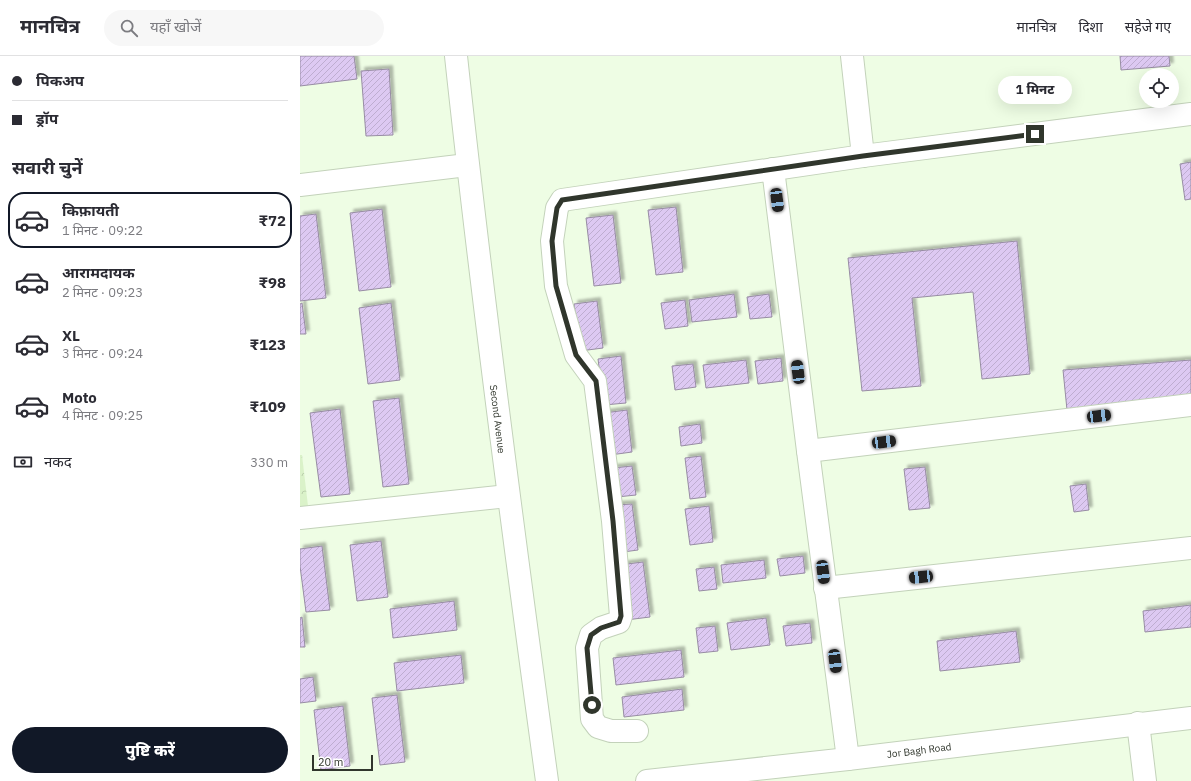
<!DOCTYPE html>
<html lang="hi">
<head>
<meta charset="utf-8">
<style>
	body { margin:0; font-family:"IBM Plex Sans","Noto Sans Devanagari",sans-serif; background:#f7f7f7; color:#2b2b33; height:100vh; display:flex; flex-direction:column; font-size:15px; white-space:nowrap }
	* { box-sizing:border-box; margin:0 }
	p { font-size:13px; color:#7c7c81 }
	.icon { flex:none; width:22px; height:22px; fill:none; stroke:currentColor; stroke-width:2; stroke-linecap:round; stroke-linejoin:round }
	.map { position:relative; flex:1; overflow:hidden }
	.side { display:flex; flex-direction:column; background:#fff; width:300px }
	.side>* { flex:none }
	.hud { display:grid; align-content:center; height:88px; padding:0 12px; background:#fff }
	.controls { position:absolute; left:839px; top:12px; display:grid; gap:8px }
	.controls a { display:grid; place-items:center; width:40px; height:40px; border-radius:50%; background:#fff; box-shadow:0 4px 16px #0002; font-size:20px }
	.scale { position:absolute; left:12px; bottom:10px; width:61px; box-sizing:border-box; padding-left:4px; border:2px solid #30362c; border-top:0; font-size:11px; line-height:14px; white-space:nowrap; color:#30362c; -webkit-text-stroke:3px #fff; paint-order:stroke }
	.end { position:absolute; width:18px; height:18px; margin:-9px; border:5px solid #30362c; background:#fff; box-shadow:0 0 0 2px #fff }
	.from { border-radius:50% }
	.bubble { position:absolute; height:28px; border-radius:14px; background:#fff; box-shadow:0 4px 16px #0002; font-size:13px; font-weight:800; line-height:28px; text-align:center }
	.car { position:absolute; width:12px; height:24px; margin:-12px -6px; border-radius:5px; box-shadow:0 0 3px 1px #0007; background:linear-gradient(#222 24%,#8ab4d8 0 40%,#222 0 76%,#8ab4d8 0 86%,#222 0) }
	.hud b { display:flex; align-items:center; gap:14px; height:38px; font-size:15px }
	.hud b+b { border-top:1px solid #e1e1e2 }
	.hud i { width:10px; height:10px; background:#2b2b33 }
	ul { padding:0; list-style:none }
	li { display:flex; align-items:center; gap:12px; height:56px; margin:0 8px 6px; padding:0 4px; border:2px solid transparent; border-radius:16px }
	li div { flex:1 }
	li b { display:block; font-size:15px }
	li em { font-style:normal; font-weight:800 }
	li.selected { border-color:#111827 }
	li>.icon { width:36px; height:36px; stroke-width:1.5 }
	h2 { padding:0 12px; font-size:18px; line-height:48px }
	.pay { display:flex; align-items:center; gap:10px; height:44px; padding:0 12px; font-size:15px }
	.pay p { margin-inline-start:auto }
	.cta { display:flex; gap:8px; margin-top:auto; padding:8px 12px }
	.cta a { flex:1; height:46px; border-radius:24px; background:#111827; color:#fff; font-size:16px; font-weight:800; line-height:46px; text-align:center }
	header { display:flex; align-items:center; gap:24px; box-sizing:border-box; height:56px; padding:0 20px; background:#fff; border-bottom:1px solid #e1e1e2 }
	header strong { font-size:19px }
	nav { display:flex; gap:22px; margin-inline-start:auto; font-size:14px }
	.search { width:280px; height:36px; background:#f7f7f7; display:flex; align-items:center; gap:10px; box-sizing:border-box; padding:0 14px; border-radius:22px; color:#7c7c81; font-size:15px }
	main { display:flex; flex:1; min-height:0 }
	.map>svg:first-child { display:block }
	.park { fill:url(#park-crowns) }
	.building { fill:url(#building-hatch); stroke:#978ca3; filter:url(#shadow) }
	.lines { fill:none; stroke-linecap:round; stroke-linejoin:round }
	.minor-casing { stroke:#c3d2ba; stroke-width:24 }
	.minor { stroke:#fff; stroke-width:22 }
	.route { stroke:#30362c; stroke-width:5 }
	.labels { text-anchor:middle; stroke-width:3.5; stroke-linejoin:round; paint-order:stroke }
	.street-label { font-size:10px; fill:#30362c; stroke:#fff }
</style>
</head>
<body>
<header>
<strong>मानचित्र</strong>
<div class="search"><svg class="icon" aria-label="search" viewBox="0 0 24 24"><circle cx="10" cy="10" r="6"/><path d="M15 15l6 6"/></svg>यहाँ खोजें</div>
<nav><a>मानचित्र</a><a>दिशा</a><a>सहेजे गए</a></nav>
</header>
<main>
<section class="side">
<div class="hud">
<b><i class="from"></i>पिकअप</b>
<b><i></i>ड्रॉप</b>
</div>
<h2>सवारी चुनें</h2>
<ul>
<li class="selected"><svg class="icon" aria-label="car" viewBox="0 0 24 24"><path d="M5 17H2v-5l4-1 3-4h7l3 4 3 1v5h-3M9 17h6M6 11h13"/><circle cx="7" cy="17" r="2"/><circle cx="17" cy="17" r="2"/></svg><div><b>किफ़ायती</b><p>1 मिनट · 09:22</p></div><em>₹72</em></li>
<li><svg class="icon" aria-label="car" viewBox="0 0 24 24"><path d="M5 17H2v-5l4-1 3-4h7l3 4 3 1v5h-3M9 17h6M6 11h13"/><circle cx="7" cy="17" r="2"/><circle cx="17" cy="17" r="2"/></svg><div><b>आरामदायक</b><p>2 मिनट · 09:23</p></div><em>₹98</em></li>
<li><svg class="icon" aria-label="car" viewBox="0 0 24 24"><path d="M5 17H2v-5l4-1 3-4h7l3 4 3 1v5h-3M9 17h6M6 11h13"/><circle cx="7" cy="17" r="2"/><circle cx="17" cy="17" r="2"/></svg><div><b>XL</b><p>3 मिनट · 09:24</p></div><em>₹123</em></li>
<li><svg class="icon" aria-label="car" viewBox="0 0 24 24"><path d="M5 17H2v-5l4-1 3-4h7l3 4 3 1v5h-3M9 17h6M6 11h13"/><circle cx="7" cy="17" r="2"/><circle cx="17" cy="17" r="2"/></svg><div><b>Moto</b><p>4 मिनट · 09:25</p></div><em>₹109</em></li>
</ul>
<div class="pay"><svg class="icon" aria-label="cash" viewBox="0 0 24 24"><path d="M3 7h18v10H3z"/><circle cx="12" cy="12" r="2"/></svg>नकद<p>330 m</p></div>
<div class="cta"><a>पुष्टि करें</a></div>
</section>
<div class="map">
<svg width="891" height="725" viewBox="0 0 891 725">
	<defs>
		<pattern id="park-crowns" width="20" height="18" patternUnits="userSpaceOnUse"><rect width="20" height="18" fill="#daf2c9"/><path d="M2 6a3 3 0 1 1 6 0M12 15a3 3 0 1 1 6 0" fill="none" stroke="#bbd0ad"/></pattern>
		<pattern id="building-hatch" width="6" height="6" patternUnits="userSpaceOnUse"><rect width="6" height="6" fill="#ddc9f2"/><path d="M-1 1l2-2M0 6l6-6M5 7l2-2" fill="none" stroke="#beadd0"/></pattern>
		<filter id="shadow"><feDropShadow dx="3.5" dy="-3.5" stdDeviation="1" flood-color="#0004"/></filter>
	</defs>
	<rect width="100%" height="100%" fill="#eefde4"/>
	<path class="park" d="M0,399H2L8,450L0,451Z"/>
	<g class="building">
		<path d="M0,0H54L57,23L0,30Z"/>
		<path d="M820,0H869L870,10L821,14Z"/>
		<path d="M89,13L93,79L66,80L61,15Z"/>
		<path d="M891,106V143L885,144L880,108Z"/>
		<path d="M376,151L383,216L356,219L348,154Z"/>
		<path d="M82,153L91,231L59,235L50,157Z"/>
		<path d="M16,158L26,242L0,245V160Z"/>
		<path d="M313,159L321,227L294,230L286,162Z"/>
		<path d="M717,185L730,318L682,323L673,236L612,242L621,330L562,335L548,202Z"/>
		<path d="M434,238L437,261L392,266L389,244Z"/>
		<path d="M469,238L472,261L450,263L447,241Z"/>
		<path d="M385,244L388,270L365,273L361,247Z"/>
		<path d="M297,245L303,292L280,295L274,248Z"/>
		<path d="M2,247L6,278H0V248Z"/>
		<path d="M91,247L100,324L68,328L59,252Z"/>
		<path d="M321,300L326,347L304,349L298,303Z"/>
		<path d="M481,302L483,325L458,328L455,305Z"/>
		<path d="M446,304L449,327L406,332L403,309Z"/>
		<path d="M891,304V345L767,354L763,314Z"/>
		<path d="M393,308L396,331L375,334L372,310Z"/>
		<path d="M99,342L109,428L83,431L73,345Z"/>
		<path d="M40,353L50,438L21,441L10,357Z"/>
		<path d="M327,354L332,396L310,399L304,357Z"/>
		<path d="M400,368L402,387L381,390L379,371Z"/>
		<path d="M401,400L406,441L390,443L385,402Z"/>
		<path d="M332,410L336,439L317,441L313,412Z"/>
		<path d="M625,411L630,452L609,454L604,413Z"/>
		<path d="M786,428L789,454L774,456L770,430Z"/>
		<path d="M332,448L338,494L323,496L317,449Z"/>
		<path d="M409,450L413,486L390,489L385,453Z"/>
		<path d="M81,485L88,541L57,545L50,489Z"/>
		<path d="M22,490L30,554L6,556L0,510V493Z"/>
		<path d="M503,500L505,517L480,520L477,503Z"/>
		<path d="M464,504L466,522L423,527L421,509Z"/>
		<path d="M343,506L350,561L326,564L319,509Z"/>
		<path d="M414,511L417,533L399,535L396,513Z"/>
		<path d="M154,545L157,574L93,582L90,553Z"/>
		<path d="M891,549V571L845,576L843,555Z"/>
		<path d="M2,561L5,591H0V562Z"/>
		<path d="M466,562L470,589L431,594L427,567Z"/>
		<path d="M510,567L512,587L486,590L483,570Z"/>
		<path d="M415,570L418,595L399,597L396,572Z"/>
		<path d="M716,575L720,606L640,615L637,585Z"/>
		<path d="M381,594L384,621L316,629L313,602Z"/>
		<path d="M161,599L164,627L97,635L94,607Z"/>
		<path d="M13,621L16,645L0,647V623Z"/>
		<path d="M382,633L384,654L324,661L322,641Z"/>
		<path d="M97,639L105,706L80,709L72,642Z"/>
		<path d="M43,650L50,710L21,714L14,654Z"/>
	</g>
	<g class="lines">
		<g class="minor-casing">
			<g id="minor">
				<path d="M156,0C182,242 214,484 247,725"/>
				<path d="M552,0L563,100"/>
				<path d="M473,113L508,395L548,703"/>
				<path d="M0,129L167,109"/>
				<path d="M508,395L891,349"/>
				<path d="M0,462L208,440"/>
				<path d="M525,532L891,492"/>
				<path d="M838,667L845,725"/>
				<path d="M337,675H311L298,671L292,663L287,592L291,579L301,572L319,566L321,560L313,465L295,325L276,299L256,230L252,185L257,152L262,144L563,100L891,58"/>
				<path d="M347,725L548,703L891,662"/>
			</g>
		</g>
		<use href="#minor" class="minor"/>
	</g>
	<g class="lines">
		<path class="route" d="M292,649L287,592L291,579L301,572L319,566L321,560L313,465L296,325L276,299L256,230L252,185L257,152L262,144L563,100L735,78"/>
	</g>
	<g class="labels">
		<g class="street-label">
			<text transform="translate(198 363) rotate(83)" y="4">Second Avenue</text>
			<text transform="translate(619 694) rotate(-7)" y="4">Jor Bagh Road</text>
		</g>
	</g>
</svg>
<div class="controls">
<a><svg class="icon" aria-label="locate" viewBox="0 0 24 24"><circle cx="12" cy="12" r="6"/><path d="M12 2v4M12 18v4M2 12h4M18 12h4"/></svg></a>
</div>
<div class="scale">20 m</div>
<i class="end from" style="left:292px;top:649px"></i>
<i class="end" style="left:735px;top:78px"></i>
<div class="bubble" style="left:698px;top:20px;width:74px">1 मिनट</div>
<i class="car" style="left:477px;top:144px;rotate:173deg"></i>
<i class="car" style="left:498px;top:316px;rotate:353deg"></i>
<i class="car" style="left:799px;top:360px;rotate:83deg"></i>
<i class="car" style="left:584px;top:386px;rotate:83deg"></i>
<i class="car" style="left:523px;top:516px;rotate:173deg"></i>
<i class="car" style="left:621px;top:521px;rotate:264deg"></i>
<i class="car" style="left:535px;top:605px;rotate:173deg"></i>
</div>
</main>
</body>
</html>
